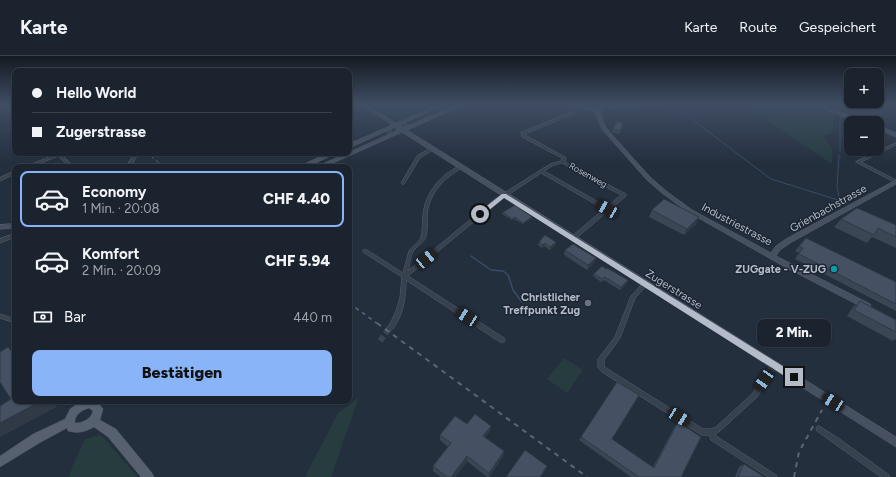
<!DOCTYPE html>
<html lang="de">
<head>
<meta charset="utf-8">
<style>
	body { margin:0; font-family:Figtree,sans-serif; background:#282f3a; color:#f1f3f6; height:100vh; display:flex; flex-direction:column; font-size:15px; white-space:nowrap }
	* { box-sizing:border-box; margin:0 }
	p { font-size:13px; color:#a0a4aa }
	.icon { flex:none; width:22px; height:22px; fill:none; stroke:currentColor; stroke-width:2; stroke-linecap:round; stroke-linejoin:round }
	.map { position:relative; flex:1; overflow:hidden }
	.drawer { position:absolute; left:12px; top:108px; width:340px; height:240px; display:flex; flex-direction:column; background:#1b232e; border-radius:8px; box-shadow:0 1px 3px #0004,0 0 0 1px #39404a }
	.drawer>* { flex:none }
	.banner { position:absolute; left:12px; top:12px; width:340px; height:88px; border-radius:8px; box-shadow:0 1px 3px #0004,0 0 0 1px #39404a; display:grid; align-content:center; height:88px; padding:0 20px; background:#1b232e }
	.buttons { position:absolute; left:844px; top:12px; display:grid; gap:8px }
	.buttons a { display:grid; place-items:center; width:40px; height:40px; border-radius:8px; background:#1b232e; box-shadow:0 1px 3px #0004,0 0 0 1px #39404a; font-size:20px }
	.end { position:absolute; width:18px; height:18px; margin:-9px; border:5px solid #b4bcc9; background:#111; box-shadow:0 0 0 2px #111 }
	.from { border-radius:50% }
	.bubble { position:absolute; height:28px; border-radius:8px; background:#1b232e; box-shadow:0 1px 3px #0004,0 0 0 1px #39404a; font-size:13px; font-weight:800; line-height:28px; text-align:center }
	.car { position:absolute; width:12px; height:24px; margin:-12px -6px; border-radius:5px; box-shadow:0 0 3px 1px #0007; background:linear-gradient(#222 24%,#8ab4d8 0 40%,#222 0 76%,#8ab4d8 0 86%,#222 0) }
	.banner b { display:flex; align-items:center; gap:14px; height:38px; font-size:15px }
	.banner b+b { border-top:1px solid #39404a }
	.banner i { width:10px; height:10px; background:#f1f3f6 }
	ul { padding:7px 0 0; list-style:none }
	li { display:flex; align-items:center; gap:12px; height:56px; margin:0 8px 6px; padding:0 12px; border:2px solid transparent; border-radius:8px }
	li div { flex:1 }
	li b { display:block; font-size:15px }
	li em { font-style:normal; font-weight:800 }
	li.on { border-color:#8ab4f8 }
	li>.icon { width:36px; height:36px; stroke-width:1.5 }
	.pay { display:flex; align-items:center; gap:10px; height:44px; padding:0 20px; font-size:15px }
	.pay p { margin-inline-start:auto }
	.button { display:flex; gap:8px; margin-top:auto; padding:8px 20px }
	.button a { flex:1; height:46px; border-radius:8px; background:#8ab4f8; color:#111; font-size:16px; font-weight:800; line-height:46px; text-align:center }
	header { display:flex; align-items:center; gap:24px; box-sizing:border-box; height:56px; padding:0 20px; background:#1b232e; border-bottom:1px solid #39404a }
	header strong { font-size:19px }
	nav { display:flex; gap:22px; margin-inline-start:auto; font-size:14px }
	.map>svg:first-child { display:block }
	.medical { fill:#32303f }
	.green { fill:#263c3f }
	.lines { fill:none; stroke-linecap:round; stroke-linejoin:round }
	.stream-far1 { stroke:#394c67; stroke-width:1 }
	.stream { stroke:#394c67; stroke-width:1.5 }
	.street-tunnel { stroke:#3a4453; stroke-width:6; stroke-dasharray:6 3; stroke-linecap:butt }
	.secondary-tunnel { stroke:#3a4453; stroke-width:5.5; stroke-dasharray:5.5 3; stroke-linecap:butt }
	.street-casing { stroke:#565f6c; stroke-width:1 }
	.secondary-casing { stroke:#565f6c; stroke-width:1 }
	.primary-casing { stroke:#414a57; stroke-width:1 }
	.street { fill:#38414e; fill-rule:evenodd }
	.secondary { fill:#465061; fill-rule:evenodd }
	.primary { fill:#56606e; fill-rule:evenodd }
	.rail-far2 { stroke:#5a6575; stroke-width:1; stroke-dasharray:3 3; stroke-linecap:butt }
	.rail-far1 { stroke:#5a6575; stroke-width:1.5; stroke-dasharray:4 4; stroke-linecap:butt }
	.rail { stroke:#5a6575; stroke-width:2; stroke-dasharray:5 5; stroke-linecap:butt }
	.wall { fill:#3b4654 }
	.shaded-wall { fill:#303945 }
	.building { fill:#455162; stroke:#303945 }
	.route { fill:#b4bcc9 }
	.culture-dot { fill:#0f9aa8; stroke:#1d2633; stroke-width:1.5 }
	.worship-dot { fill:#6b7280; stroke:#1d2633; stroke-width:1.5 }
	.labels { text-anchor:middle; stroke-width:3; stroke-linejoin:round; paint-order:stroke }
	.far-street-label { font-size:9px; fill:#b4bcc9; stroke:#1d2633 }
	.street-label { font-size:11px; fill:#b4bcc9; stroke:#1d2633 }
	.poi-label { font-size:11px; font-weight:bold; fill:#b4bcc9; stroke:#1d2633; text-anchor:end }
</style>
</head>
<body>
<header>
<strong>Karte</strong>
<nav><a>Karte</a><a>Route</a><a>Gespeichert</a></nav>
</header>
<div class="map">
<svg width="896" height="421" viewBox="0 0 896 421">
	<rect width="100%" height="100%" fill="#242f3e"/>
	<path class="medical" d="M0,48H15V63L0,62Z"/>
	<g class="green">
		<path d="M368,48H439L399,64L394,63Z"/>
		<path d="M805,48L834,57L833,77L823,80L832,93V108L744,49Z"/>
		<path d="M564,302L583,314L567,337L547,323Z"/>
		<path d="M359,341L331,421H305L338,357Z"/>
		<path d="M101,379L138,421H68L85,383Z"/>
	</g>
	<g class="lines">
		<g class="stream-far1">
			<path d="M679,49L686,59L771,123L838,144"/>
			<path d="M840,61V95"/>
			<path d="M839,99L837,130L840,146"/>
		</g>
		<g class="stream">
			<path d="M839,145L840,147"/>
			<path d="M471,200L491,214L503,215L508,219L513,234L522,246"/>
		</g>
		<path class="street-tunnel" d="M380,285L389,273"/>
		<path class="secondary-tunnel" d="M387,77L411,66"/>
		<g class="street-casing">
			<g id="street">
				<path d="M572,56L575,57L525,78V79L565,101L566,102L565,106L626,138V140L575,183H571V181L604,153L541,117L499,145L408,220L504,282L505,284L504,286H500L406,224C406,239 404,255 396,268C394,272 392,275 387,275L386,273L391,266L396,255L400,242L402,221L363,196V194H367L403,217L409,195C412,190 419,187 421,181C423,175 422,167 423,160C424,143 433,129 446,118C451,115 457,110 462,110V112C444,122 429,137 427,159C427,167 428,176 425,183C422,188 417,190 414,194C410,199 410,209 408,215L495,143L550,108L561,105L562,102L522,81L521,77ZM562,107L621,139L607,151L544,115L552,110Z"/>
				<path d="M896,87V89L861,106L896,124V127L856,106Z"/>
				<path d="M431,92H433L434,93L420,102L404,128H402L401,127L417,100Z"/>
				<path d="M56,97H60L74,111H70L58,100L31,111H25L56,98Z"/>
				<path d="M134,99H135L137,100L130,111H126Z"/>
				<path d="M14,115H15V118L0,125V122Z"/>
				<path d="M14,178L15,179V181L0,187V183Z"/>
				<path d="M645,226L647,227L648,228L635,242L620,282L604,304V310L606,312L703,373H711L716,371L753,337L772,307L774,306L776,307L777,309L776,311L757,341L720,375L715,378L716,380L776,419L777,421H768L711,384L709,379H702L700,378L602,316L598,311V303L615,281L631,240L643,227Z"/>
				<path d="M0,258L15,263V267L0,262Z"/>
				<path d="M74,345H80L82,351L81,353L79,354L77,353Z"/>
				<path d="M819,370L838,382L889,419L890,421H881L817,375L816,373L817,371Z"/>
			</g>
		</g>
		<g class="secondary-casing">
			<g id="secondary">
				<path d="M360,48H366L396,67L439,48H446L400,69L403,72L458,48H466L407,74L896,381V391L402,76L324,111H316L399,74L395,71L349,92V88L392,69Z"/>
				<path d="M568,48H578L586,50V48H591V51L594,53H603V55L600,56L606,72L650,121L666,135L692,154L771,197L776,190L786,183L896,124V128L790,187L780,194L776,200L870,248L871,250L870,252L867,253L864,252L787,212L688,156L662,137L646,123L602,73L595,56Z"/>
				<path d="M625,48H664L662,49L603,52L601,51L603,50Z"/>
				<path d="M810,48H818L870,67H862Z"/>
				<path d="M877,69L896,77V81L877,73Z"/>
				<path d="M328,97H336L307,111H299Z"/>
				<path d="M15,168V172L0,173V169Z"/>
			</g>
		</g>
		<g class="primary-casing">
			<path id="primary" d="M82,345H97L103,353L100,364L116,373L152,417L154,421H141L108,381L94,371C85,376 78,378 68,375L67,372L41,386L0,411V400L33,378L65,363L70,353ZM89,352L93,355C91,363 83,367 75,367C74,359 82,354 89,352Z"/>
		</g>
		<use href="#street" class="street"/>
		<use href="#secondary" class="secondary"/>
		<use href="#primary" class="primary"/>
		<path class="rail-far2" d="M147,97L164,111"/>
		<path class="rail-far1" d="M349,247L378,268"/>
		<g class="rail">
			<path d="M377,267L587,421"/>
			<path d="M794,421L799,396L822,354"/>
		</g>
	</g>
	<g class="wall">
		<path d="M623,70L619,78L612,76L613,73Z"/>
		<path d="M652,154L696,168L684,179L649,161Z"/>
		<path d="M503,156L532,162L523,168L514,163L512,164L502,158Z"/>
		<path d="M841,163L896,169V192L872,181L867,187L834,171Z"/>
		<path d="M539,186H556V189L550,194L544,190L542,192L538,189Z"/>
		<path d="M799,190L896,226V255L795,203L799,197L795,195Z"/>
		<path d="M565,194L596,202L594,207L587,214L564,199Z"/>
		<path d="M594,218L628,224L627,227L620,234L604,224L601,226L593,220Z"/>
		<path d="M860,245L896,264V283L893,285L847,260L853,251Z"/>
		<path d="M678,366L681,421H631L579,384L581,381L612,383L653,411L675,370Z"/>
		<path d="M467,368L491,370L490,375L485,381L504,395L503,400L489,421H487L467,405L455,421H441L433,415V410L448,391L440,384V379Z"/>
		<path d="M744,408L764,421H735L739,411Z"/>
	</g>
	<g class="shaded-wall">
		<path d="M532,161V162L523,168V167Z"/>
		<path d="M699,161L696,168L684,179L687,173Z"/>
		<path d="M556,186V189L550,194V191Z"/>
		<path d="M545,187L544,190L542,192L543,189Z"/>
		<path d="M596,202L594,207L587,214L588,209Z"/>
		<path d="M628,224L627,227L620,234L621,231Z"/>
		<path d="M8,291L15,297V300Z"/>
		<path d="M351,316V319L349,322V318Z"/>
		<path d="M41,345H52L57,351L0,381V367Z"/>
		<path d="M491,370L490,375L482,385L483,380Z"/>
		<path d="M504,395L503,400L488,421L489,417Z"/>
		<path d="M467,400V405L455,421H451Z"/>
		<path d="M547,410L545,415L541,421H540Z"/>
	</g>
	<g class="building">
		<path d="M617,65L623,67L620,75L613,73Z"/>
		<path d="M664,143L699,161L687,173L652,154Z"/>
		<path d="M515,149L532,161L523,167L515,161L512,163L503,156Z"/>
		<path d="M857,152L896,169V181L878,172L874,179L841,163Z"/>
		<path d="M545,179L556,186L550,191L545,187L543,189L539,186Z"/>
		<path d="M806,182L896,226V248L799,198L803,192L799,190Z"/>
		<path d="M573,188L596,202L588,209L565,194Z"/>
		<path d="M602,210L606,213L607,212L628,224L621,231L605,221L602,223L594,218Z"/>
		<path d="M860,245L896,264V276L854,254Z"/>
		<path d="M8,291L15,300V345H41L0,367V350L11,343L0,326V296Z"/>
		<path d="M617,326L639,339L612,383L654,412L678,366L701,381L681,421H639L581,381Z"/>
		<path d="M475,358L491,370L483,380L504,395L489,417L467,400L451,421H447L433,410L451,387L440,379L455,360L467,368Z"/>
		<path d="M525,394L547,410L540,421H506Z"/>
		<path d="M744,408L764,421H738Z"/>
	</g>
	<linearGradient id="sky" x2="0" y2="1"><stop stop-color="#141a22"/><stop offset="0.45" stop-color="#3f4d63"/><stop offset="1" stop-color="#3f4d63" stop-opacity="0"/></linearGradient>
	<rect width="896" height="107" fill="url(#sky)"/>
	<path class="route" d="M502,138H506L797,319V324H791L504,142L482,160H478V157Z"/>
	<circle class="culture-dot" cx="834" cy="213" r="4"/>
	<circle class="worship-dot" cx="588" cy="247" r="4"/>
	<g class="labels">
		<g class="far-street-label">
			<text transform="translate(588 119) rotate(29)" y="3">Rosenweg</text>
		</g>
		<g class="street-label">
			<text transform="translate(828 152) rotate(-29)" y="4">Grienbachstrasse</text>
			<text transform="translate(737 168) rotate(28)" y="4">Industriestrasse</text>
			<text transform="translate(674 233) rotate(32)" y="4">Zugerstrasse</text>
		</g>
		<g class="poi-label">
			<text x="826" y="217">ZUGgate - V-ZUG</text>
			<text x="580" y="245">Christlicher<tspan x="580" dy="13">Treffpunkt Zug</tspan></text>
		</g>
	</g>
</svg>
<div class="buttons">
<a>+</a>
<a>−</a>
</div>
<i class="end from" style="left:480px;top:158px"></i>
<i class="end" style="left:794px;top:321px"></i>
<div class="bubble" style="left:757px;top:263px;width:74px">2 Min.</div>
<i class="car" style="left:607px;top:153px;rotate:300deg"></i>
<i class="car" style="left:426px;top:203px;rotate:51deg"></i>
<i class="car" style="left:467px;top:261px;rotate:303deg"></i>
<i class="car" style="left:764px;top:324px;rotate:214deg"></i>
<i class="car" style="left:833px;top:346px;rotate:302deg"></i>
<i class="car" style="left:679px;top:361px;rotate:122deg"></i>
<div class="banner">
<b><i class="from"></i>Hello World</b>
<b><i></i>Zugerstrasse</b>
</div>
<section class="drawer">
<ul>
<li class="on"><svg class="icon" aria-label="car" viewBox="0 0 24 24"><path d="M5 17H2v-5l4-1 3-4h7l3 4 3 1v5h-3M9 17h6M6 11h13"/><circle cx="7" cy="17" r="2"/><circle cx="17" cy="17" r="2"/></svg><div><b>Economy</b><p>1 Min. · 20:08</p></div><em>CHF 4.40</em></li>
<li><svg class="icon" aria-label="car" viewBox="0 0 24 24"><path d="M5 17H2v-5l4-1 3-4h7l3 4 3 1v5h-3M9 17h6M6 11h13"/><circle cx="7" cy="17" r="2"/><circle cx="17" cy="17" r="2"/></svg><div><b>Komfort</b><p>2 Min. · 20:09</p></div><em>CHF 5.94</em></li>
</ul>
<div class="pay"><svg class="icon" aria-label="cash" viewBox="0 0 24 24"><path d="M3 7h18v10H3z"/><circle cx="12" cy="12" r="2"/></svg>Bar<p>440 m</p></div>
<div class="button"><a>Bestätigen</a></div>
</section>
</div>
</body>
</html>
